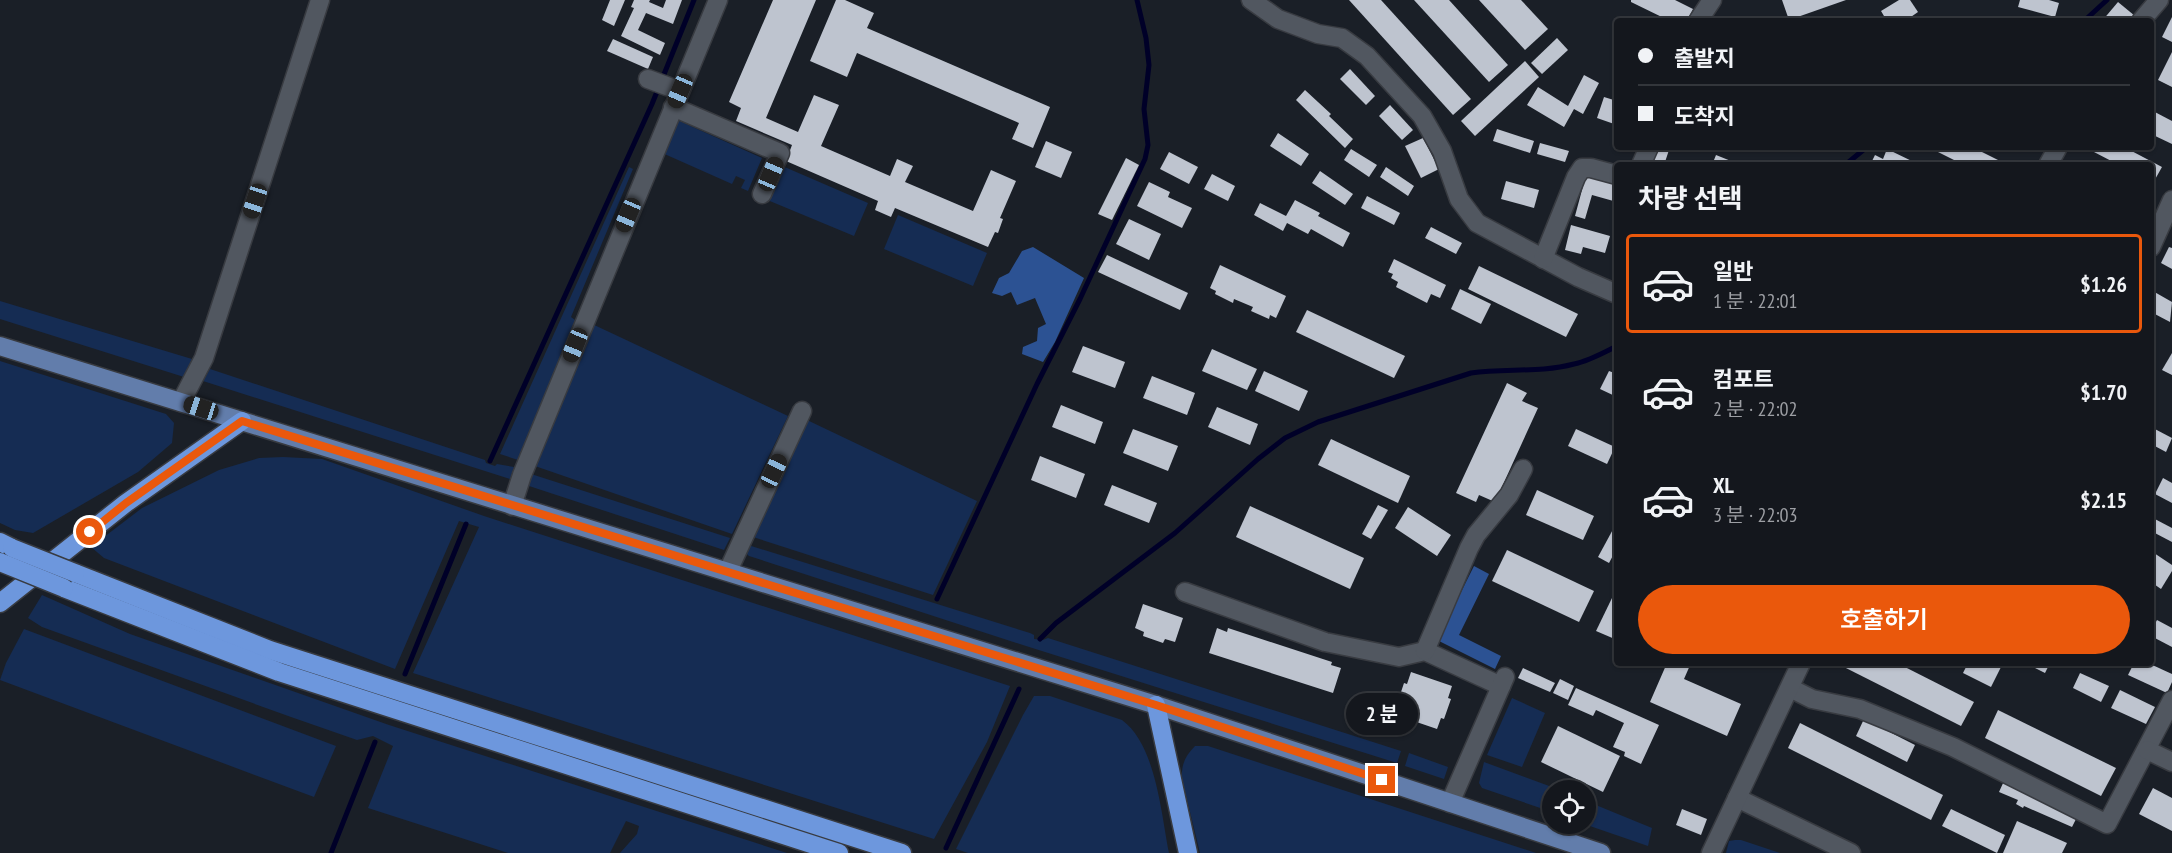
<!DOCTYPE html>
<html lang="ko">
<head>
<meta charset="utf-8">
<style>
	body { margin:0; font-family:"PT Sans Narrow","Noto Sans KR",sans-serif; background:#21242a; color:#f1f3f6; height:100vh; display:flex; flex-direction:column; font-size:22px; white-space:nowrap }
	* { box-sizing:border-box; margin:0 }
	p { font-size:20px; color:#9d9fa4 }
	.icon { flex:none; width:33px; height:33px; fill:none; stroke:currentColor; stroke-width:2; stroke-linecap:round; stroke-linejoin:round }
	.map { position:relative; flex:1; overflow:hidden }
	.panel { position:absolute; left:1614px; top:162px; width:540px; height:504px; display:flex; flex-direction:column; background:#14171d; border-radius:6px; box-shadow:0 2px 4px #0004,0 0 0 2px #33363b }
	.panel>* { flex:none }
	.hud { position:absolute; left:1614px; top:18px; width:540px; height:132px; border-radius:6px; box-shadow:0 2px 4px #0004,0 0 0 2px #33363b; display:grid; align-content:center; height:132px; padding:0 24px; background:#14171d }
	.fabs { position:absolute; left:1542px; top:780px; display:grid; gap:12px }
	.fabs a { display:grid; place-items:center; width:54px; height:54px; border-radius:50%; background:#14171d; box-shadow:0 2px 4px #0004,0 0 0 2px #33363b; font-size:30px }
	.end { position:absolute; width:27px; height:27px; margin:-14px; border:8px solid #ea580c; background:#fff; box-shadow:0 0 0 3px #fff }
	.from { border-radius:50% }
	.bubble { position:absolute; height:42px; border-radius:21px; background:#14171d; box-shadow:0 2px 4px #0004,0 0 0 2px #33363b; font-size:20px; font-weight:600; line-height:42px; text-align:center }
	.car { position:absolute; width:18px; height:36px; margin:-18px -9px; border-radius:8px; box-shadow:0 0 4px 2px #0007; background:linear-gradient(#222 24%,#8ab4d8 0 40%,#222 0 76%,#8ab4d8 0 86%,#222 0) }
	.hud b { display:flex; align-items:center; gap:21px; height:57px; font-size:22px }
	.hud b+b { border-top:2px solid #33363b }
	.hud i { width:15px; height:15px; background:#f1f3f6 }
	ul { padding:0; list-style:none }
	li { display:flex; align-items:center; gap:18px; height:99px; margin:0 12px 9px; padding:0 12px; border:3px solid transparent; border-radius:6px }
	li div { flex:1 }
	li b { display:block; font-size:22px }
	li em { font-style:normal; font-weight:600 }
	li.active { border-color:#ea580c }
	li>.icon { width:54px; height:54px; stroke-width:1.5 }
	h2 { padding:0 24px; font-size:27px; line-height:72px }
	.primary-button { display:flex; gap:12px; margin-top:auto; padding:12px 24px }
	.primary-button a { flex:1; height:69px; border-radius:36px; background:#ea580c; color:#fff; font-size:24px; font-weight:600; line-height:69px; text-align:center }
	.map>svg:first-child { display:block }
	.green { fill:#152c53 }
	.forest { fill:#2c5293 }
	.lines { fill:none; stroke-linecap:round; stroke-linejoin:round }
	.stream { stroke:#000028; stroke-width:5 }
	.building { fill:#bec4cf }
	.minor-casing { stroke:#383b41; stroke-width:21 }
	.major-casing { stroke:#383b41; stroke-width:21 }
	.highway-casing { stroke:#383b41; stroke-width:21 }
	.minor { stroke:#515760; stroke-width:18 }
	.major { stroke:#627dab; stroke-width:18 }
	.highway { stroke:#6d97dd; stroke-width:18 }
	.highway-bridge-casing { stroke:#383b41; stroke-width:21; stroke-linecap:butt }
	.highway-bridge { stroke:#6d97dd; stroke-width:18 }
	.route { stroke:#ea580c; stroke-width:8 }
</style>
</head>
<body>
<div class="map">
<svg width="2172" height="853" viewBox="0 0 2172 853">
	<rect width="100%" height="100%" fill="#1a1f27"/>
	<g class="green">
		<path d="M675,119L762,158L748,191L741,188L745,180L736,176L732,184L660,152Z"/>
		<path d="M780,165L868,203L854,236L765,199Z"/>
		<path d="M629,167L633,169L571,317L575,320L518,460L500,454Z"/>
		<path d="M898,215L987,253L973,286L884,249Z"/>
		<path d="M0,301L192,359L184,377L0,319Z"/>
		<path d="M590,323L788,416L732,534L532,465Z"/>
		<path d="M0,361L166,414L174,423L172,443L138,472L33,533L15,530L0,523Z"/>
		<path d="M210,369L485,460L486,463L495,466L497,464L514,467L510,479L203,381Z"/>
		<path d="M807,420L977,501L933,595L753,537Z"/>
		<path d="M283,457L322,459L484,516L1010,686L987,742L934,839L413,673L479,527L459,521L395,669L104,558L91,547L142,508L219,470L259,458Z"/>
		<path d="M528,473L730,538L724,550L529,486L526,480Z"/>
		<path d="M748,545L1030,633L1034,635V639L1043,640L1048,638L1401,751L1397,763L1026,646L749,556L746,553Z"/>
		<path d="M42,595L130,634L389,725L787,853H620L637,834L639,826L626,821L610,853H508L368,808L393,746L373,736L357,740L291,717L42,627L28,618Z"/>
		<path d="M24,629L336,746L314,797L0,680L6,663Z"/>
		<path d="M1034,696H1050L1122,720C1156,745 1161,813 1169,853H968L956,849L1023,715Z"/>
		<path d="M1512,698L1545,713L1522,767L1487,755Z"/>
		<path d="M1195,746H1208L1536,853H1200L1182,779C1181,765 1185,756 1195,746Z"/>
		<path d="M1409,753L1448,767L1444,779L1405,766Z"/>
		<path d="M1484,762L1560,790H1552V812L1482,788L1479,783Z"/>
		<path d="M1586,801L1652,828L1648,846L1584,824Z"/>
		<path d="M1735,840H1741L1780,853H1726L1729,841Z"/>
	</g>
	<g class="forest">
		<path d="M1033,247L1084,278L1055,342L1043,362L1022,354L1023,347L1037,341L1038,328L1046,324L1035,298L1017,305L1011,292L1002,296L992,293L999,278L1009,273L1022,251Z"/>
		<path d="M1474,566L1489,574L1459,635L1501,656L1495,669L1437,640Z"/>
	</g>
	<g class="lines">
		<g class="stream">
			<path d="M2084,21L2107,0"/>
			<path d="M1845,165L1867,147"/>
			<path d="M490,461L652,104L694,0"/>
			<path d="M937,599L1037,384L1080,299L1145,159L1148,145L1144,109L1149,65L1146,38L1137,0"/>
			<path d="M1040,639L1056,623L1175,533L1258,459L1285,438L1318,422L1471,373C1505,368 1540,373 1574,364C1589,361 1603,353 1617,346"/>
			<path d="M405,674L466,524"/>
			<path d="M946,848L1019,689"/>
			<path d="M331,853L375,742"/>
		</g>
	</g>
	<g class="building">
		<path d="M610,0H625L614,26L602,20Z"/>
		<path d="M634,0H650L649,2L663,8L666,0H682L673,24L646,13L638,30L665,43L660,55L621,36L634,8L631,7Z"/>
		<path d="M773,0H816L766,118L798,132L814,95L839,105L821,146L890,176L897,159L913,166L905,182L973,211L991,170L1016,181L1000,218L1003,219L998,233L995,232L988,247L895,208L891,217L875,210L878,201L786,161L792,145L736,121L741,108L729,102Z"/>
		<path d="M836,0H845L874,13L867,28L1050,107L1033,148L1012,139L1019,123L857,53L847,77L810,61Z"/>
		<path d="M1349,0H1381L1471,99L1453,115Z"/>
		<path d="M1414,0H1449L1508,65L1489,82Z"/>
		<path d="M1479,0H1521L1548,29L1525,50Z"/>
		<path d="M1631,0H1675L1693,9L1687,21H1670L1631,2Z"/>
		<path d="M1782,0H1846L1789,20Z"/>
		<path d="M1899,0H1910L1918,12L1905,21H1887L1881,11Z"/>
		<path d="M2020,0H2049L2059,3L2055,17L2018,7Z"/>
		<path d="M2118,2L2135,16L2131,21H2102Z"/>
		<path d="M2172,17V42L2162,37Z"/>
		<path d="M1557,38L1568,50L1542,74L1531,63Z"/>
		<path d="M613,39L653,57L648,69L607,51Z"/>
		<path d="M2172,52V87L2158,80Z"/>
		<path d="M1525,61L1539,77L1475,136L1461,121Z"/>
		<path d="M1350,69L1375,96L1366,105L1340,79Z"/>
		<path d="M1584,75L1599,83L1583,114L1574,109L1564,127L1527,105L1538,87L1568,106Z"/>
		<path d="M1305,90L1331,114L1329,116L1353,139L1345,148L1296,100Z"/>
		<path d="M1604,97L1617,101V125L1597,118Z"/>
		<path d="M1390,105L1413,130L1402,140L1379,116Z"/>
		<path d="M2151,110L2172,121V144L2151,134Z"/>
		<path d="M1497,129L1534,141L1530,153L1493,141Z"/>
		<path d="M1278,133L1309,154L1301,166L1270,146Z"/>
		<path d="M1423,138L1439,169L1421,178L1405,146Z"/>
		<path d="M1046,141L1072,152L1061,178L1035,167Z"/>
		<path d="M1540,143L1569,151L1565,162L1537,154Z"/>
		<path d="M1655,147L1669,150L1664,165H1650Z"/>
		<path d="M1940,147H1972L2008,165H1964L1938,152Z"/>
		<path d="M2096,147H2124L2162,167L2153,183L2151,181V165H2119L2094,152Z"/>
		<path d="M1351,149L1377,165L1369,177L1344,160Z"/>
		<path d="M1887,149L1920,165H1870L1875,155L1883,159Z"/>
		<path d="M1169,152L1198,167L1189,184L1160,169Z"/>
		<path d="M1716,155L1741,165H1712Z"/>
		<path d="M1126,158L1139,165L1112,220L1098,214Z"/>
		<path d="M1386,167L1414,186L1408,196L1380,177Z"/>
		<path d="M1320,171L1353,194L1345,205L1312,183Z"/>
		<path d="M1212,174L1235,186L1228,201L1204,189Z"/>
		<path d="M1586,175L1617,184V202L1592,195L1585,219L1575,216Z"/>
		<path d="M1506,181L1539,190L1534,208L1501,199Z"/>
		<path d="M1149,182L1170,192L1168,197L1192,208L1182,228L1137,206Z"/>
		<path d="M1367,196L1400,213L1394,225L1361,208Z"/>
		<path d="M1295,200L1320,213L1318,216L1350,233L1343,247L1311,229L1308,234L1287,223L1283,231L1254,215L1260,203L1286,216Z"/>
		<path d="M1129,219L1161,234L1149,260L1116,244Z"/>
		<path d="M1571,225L1610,236L1605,253L1583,247L1581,254L1565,250Z"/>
		<path d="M1431,227L1462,243L1456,254L1425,238Z"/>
		<path d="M2169,247L2172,248V269L2161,263Z"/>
		<path d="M1107,255L1188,293L1180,310L1098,272Z"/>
		<path d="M1394,259L1446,285L1440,298L1431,294L1427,303L1396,287L1398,282L1391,278L1393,274L1388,272Z"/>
		<path d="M1220,265L1286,296L1276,318L1270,315L1269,319L1251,311L1253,307L1234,299L1233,303L1215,294L1216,291L1210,288Z"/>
		<path d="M1479,266L1578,314L1566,337L1468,289Z"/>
		<path d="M1460,289L1491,304L1481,324L1451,309Z"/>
		<path d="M2151,290L2172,302L2170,322L2151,312Z"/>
		<path d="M1307,310L1405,356L1394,378L1296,332Z"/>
		<path d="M1083,346L1125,362L1115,388L1072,372Z"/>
		<path d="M1212,349L1257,369L1247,390L1202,371Z"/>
		<path d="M2172,353V375L2162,370Z"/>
		<path d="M1264,371L1308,391L1299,411L1255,391Z"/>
		<path d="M1609,371L1617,374V397L1600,389Z"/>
		<path d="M1152,376L1195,393L1187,415L1143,398Z"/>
		<path d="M1507,383L1527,393L1522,401L1538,408L1495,502L1479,495L1476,502L1456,493Z"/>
		<path d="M1061,405L1103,422L1095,444L1052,427Z"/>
		<path d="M1217,407L1258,424L1250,445L1208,427Z"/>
		<path d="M2151,427L2172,438L2166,452L2151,444Z"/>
		<path d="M1133,429L1178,446L1168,471L1123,453Z"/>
		<path d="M1576,429L1615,447L1607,464L1568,446Z"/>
		<path d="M1331,439L1410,476L1398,503L1318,465Z"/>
		<path d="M1040,456L1085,474L1076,498L1031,480Z"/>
		<path d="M2163,478L2172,483V503L2155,494Z"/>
		<path d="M1112,485L1157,503L1149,523L1104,505Z"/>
		<path d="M1537,490L1594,516L1583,540L1526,515Z"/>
		<path d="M1378,505L1388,510L1371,539L1362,534Z"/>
		<path d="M1250,506L1364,558L1350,589L1236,537Z"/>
		<path d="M1408,507L1451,535L1437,556L1395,528Z"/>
		<path d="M2151,517L2172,528V542L2151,531Z"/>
		<path d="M1617,522V548L1609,563L1598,557Z"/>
		<path d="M1507,550L1594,591L1579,622L1492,581Z"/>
		<path d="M2151,551L2172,565V571L2161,589L2151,582Z"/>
		<path d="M1612,598L1617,601V640L1596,631Z"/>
		<path d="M1143,604L1183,618L1175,642L1165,639L1163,643L1143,636L1144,632L1135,628Z"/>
		<path d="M2157,620L2172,628V647L2151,636V631Z"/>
		<path d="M1217,628L1227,632L1228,628L1332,662L1331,665L1341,668L1333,693L1209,653Z"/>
		<path d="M1667,663H1691L1684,679L1741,704L1727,736L1650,702Z"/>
		<path d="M1836,663H1897L1974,702L1961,726Z"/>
		<path d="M1968,663H2003L1991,687L1963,673Z"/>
		<path d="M2025,663H2050L2045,673Z"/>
		<path d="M2134,663H2148L2172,674V682L2167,693L2128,675Z"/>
		<path d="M1523,668L1555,683L1550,692L1518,678Z"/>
		<path d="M1411,672L1452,686L1448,698L1451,699L1444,719L1441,718L1437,729L1396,715L1400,704H1397L1404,683L1407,684Z"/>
		<path d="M2080,673L2109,686L2101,702L2073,688Z"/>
		<path d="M1560,679L1574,686L1568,700L1553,693Z"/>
		<path d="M1576,688L1659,725L1641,764L1624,756L1625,752L1613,747L1624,723L1596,710L1593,716L1568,705Z"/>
		<path d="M2120,690L2155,707L2146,724L2111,708Z"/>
		<path d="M1998,710L2116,768L2101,796L1985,738Z"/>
		<path d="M1864,719L1915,745L1907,762L1856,736Z"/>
		<path d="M1800,723L1943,795L1931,820L1788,748Z"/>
		<path d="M1558,726L1620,756L1603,792L1541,762Z"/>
		<path d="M2004,781L2079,813L2072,827L2024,806L2023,808L2016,804L2018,800L1999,792Z"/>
		<path d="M2153,788L2172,798V831L2139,814Z"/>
		<path d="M1682,809L1707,819L1701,835L1676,825Z"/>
		<path d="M1951,809L2005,835L1997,853L1942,826Z"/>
		<path d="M2017,821L2067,843L2062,853H2003Z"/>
	</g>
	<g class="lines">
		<g class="minor-casing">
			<g id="minor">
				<path d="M1251,0L1278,19L1318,34L1342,38L1367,56L1422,116L1442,151L1459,199L1477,223L1578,277L1617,294"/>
				<path d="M1698,21L1712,0"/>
				<path d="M2141,21L2159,0"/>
				<path d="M648,79L680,91"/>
				<path d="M673,107L780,153L762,194"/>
				<path d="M1641,165L1649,147"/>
				<path d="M2048,165L2058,147"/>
				<path d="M2151,247L2172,200"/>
				<path d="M1543,259L1576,177L1582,168H1591L1617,175"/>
				<path d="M181,402L204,358L320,0"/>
				<path d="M512,506L522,475L718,0"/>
				<path d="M728,571L802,411"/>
				<path d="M1185,592L1325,642L1399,657L1425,651L1501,686"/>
				<path d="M1425,651L1469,548L1476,535L1509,495L1523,469"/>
				<path d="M1790,688L1812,699L1860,709L1953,747L2107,824L2172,700"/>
				<path d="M2147,750L2172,762"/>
				<path d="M1737,798L1851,853"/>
				<path d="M1450,803L1505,677"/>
				<path d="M1711,853L1801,663"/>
			</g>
		</g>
		<g class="major-casing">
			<path id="major" d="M0,346L1156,705L1601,853"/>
		</g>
		<g class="highway-casing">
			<g id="highway">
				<path d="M0,542L12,548"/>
				<path d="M75,573L270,650L902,853"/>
				<path d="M64,588L279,672L839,853"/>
				<path d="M0,603L126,503L242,421"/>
				<path d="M1156,705L1188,853"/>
			</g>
		</g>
		<use href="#minor" class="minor"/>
		<use href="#major" class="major"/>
		<use href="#highway" class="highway"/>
		<g class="highway-bridge-casing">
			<g id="highway-bridge">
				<path d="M12,548L75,573"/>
				<path d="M0,562L64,588"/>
			</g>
		</g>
		<use href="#highway-bridge" class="highway-bridge"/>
	</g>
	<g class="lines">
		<path class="route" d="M90,532L126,503L242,421L1156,705L1382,780"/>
	</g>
</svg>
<div class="fabs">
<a><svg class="icon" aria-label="locate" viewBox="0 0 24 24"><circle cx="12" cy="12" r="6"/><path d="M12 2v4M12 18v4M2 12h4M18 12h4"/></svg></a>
</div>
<i class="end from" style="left:90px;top:532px"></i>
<i class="end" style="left:1382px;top:780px"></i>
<div class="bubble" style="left:1346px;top:693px;width:72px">2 분</div>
<i class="car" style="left:680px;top:91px;rotate:203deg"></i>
<i class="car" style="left:771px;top:174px;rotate:23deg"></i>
<i class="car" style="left:255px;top:201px;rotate:198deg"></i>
<i class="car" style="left:628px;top:215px;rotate:203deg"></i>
<i class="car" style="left:575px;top:345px;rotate:202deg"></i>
<i class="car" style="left:201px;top:408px;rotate:288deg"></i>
<i class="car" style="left:774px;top:471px;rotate:25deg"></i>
<div class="hud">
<b><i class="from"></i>출발지</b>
<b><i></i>도착지</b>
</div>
<section class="panel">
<h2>차량 선택</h2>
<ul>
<li class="active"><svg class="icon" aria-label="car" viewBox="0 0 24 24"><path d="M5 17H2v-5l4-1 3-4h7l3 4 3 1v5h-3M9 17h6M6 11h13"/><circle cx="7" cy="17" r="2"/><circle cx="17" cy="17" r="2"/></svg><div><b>일반</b><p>1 분 · 22:01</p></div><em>$1.26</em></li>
<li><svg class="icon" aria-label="car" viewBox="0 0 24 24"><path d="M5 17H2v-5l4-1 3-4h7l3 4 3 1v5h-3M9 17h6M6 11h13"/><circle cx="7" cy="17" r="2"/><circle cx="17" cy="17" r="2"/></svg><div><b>컴포트</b><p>2 분 · 22:02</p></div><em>$1.70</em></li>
<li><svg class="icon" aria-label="car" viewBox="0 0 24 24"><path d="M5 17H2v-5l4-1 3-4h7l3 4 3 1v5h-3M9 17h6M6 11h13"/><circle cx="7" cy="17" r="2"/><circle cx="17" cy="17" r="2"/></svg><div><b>XL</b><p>3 분 · 22:03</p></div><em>$2.15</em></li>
</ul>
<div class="primary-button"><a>호출하기</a></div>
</section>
</div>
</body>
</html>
